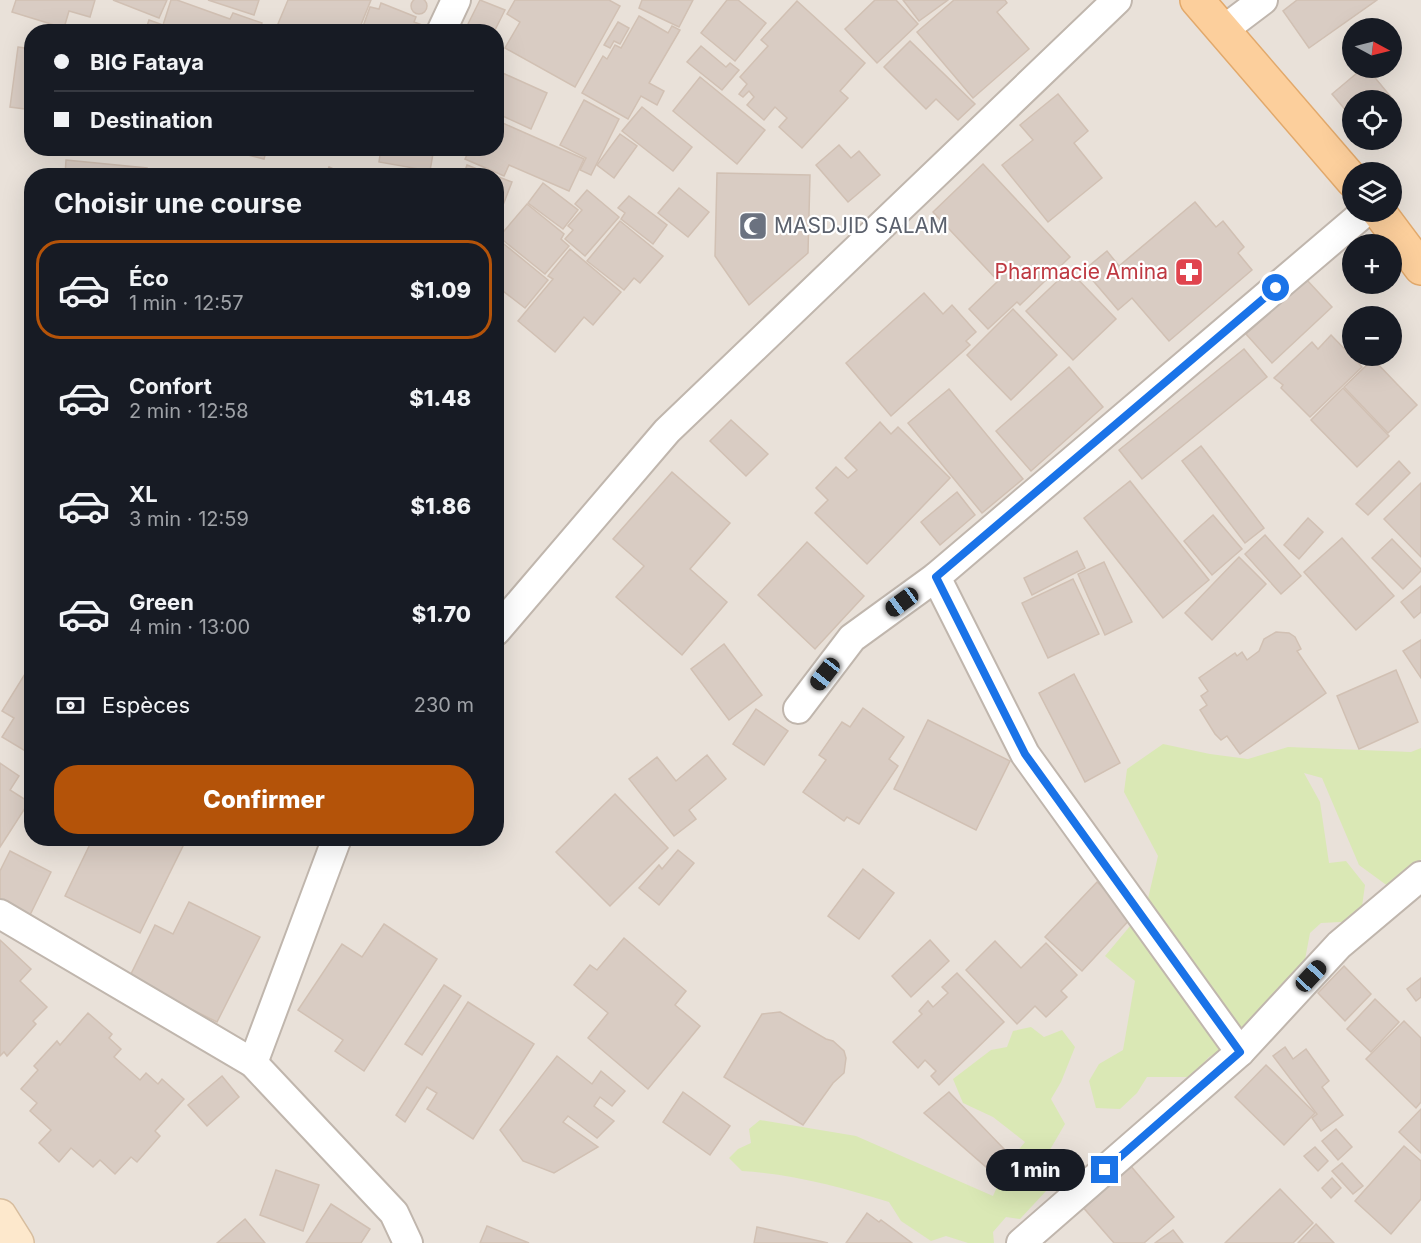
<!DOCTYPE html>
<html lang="fr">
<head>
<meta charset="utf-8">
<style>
	body { margin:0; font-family:Inter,sans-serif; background:#242831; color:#f1f3f6; height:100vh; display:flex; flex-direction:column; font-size:22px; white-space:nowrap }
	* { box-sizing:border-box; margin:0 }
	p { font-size:20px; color:#9ea1a6 }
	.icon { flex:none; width:33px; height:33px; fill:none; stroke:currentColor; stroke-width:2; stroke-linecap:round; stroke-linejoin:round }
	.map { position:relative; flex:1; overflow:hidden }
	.drawer { position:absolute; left:24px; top:168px; width:480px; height:678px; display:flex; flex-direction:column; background:#171b24; border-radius:24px; box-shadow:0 6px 24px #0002 }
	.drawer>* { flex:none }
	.banner { position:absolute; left:24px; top:24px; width:480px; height:132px; border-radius:24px; box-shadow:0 6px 24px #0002; display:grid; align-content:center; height:132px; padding:0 30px; background:#171b24 }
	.needle { width:39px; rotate:97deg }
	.tools { position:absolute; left:1342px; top:18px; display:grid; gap:12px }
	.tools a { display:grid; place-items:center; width:60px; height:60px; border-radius:50%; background:#171b24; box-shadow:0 6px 24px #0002; font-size:30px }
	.end { position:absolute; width:27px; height:27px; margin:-14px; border:8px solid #1a73e8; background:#fff; box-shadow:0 0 0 3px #fff }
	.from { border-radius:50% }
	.bubble { position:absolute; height:42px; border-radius:21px; background:#171b24; box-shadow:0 6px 24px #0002; font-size:20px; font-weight:800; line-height:42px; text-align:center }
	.car { position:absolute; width:18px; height:36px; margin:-18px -9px; border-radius:8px; box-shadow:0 0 4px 2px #0007; background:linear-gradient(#222 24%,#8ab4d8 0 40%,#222 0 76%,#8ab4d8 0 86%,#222 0) }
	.banner b { display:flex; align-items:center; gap:21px; height:57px; font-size:22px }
	.banner b+b { border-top:2px solid #363941 }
	.banner i { width:15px; height:15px; background:#f1f3f6 }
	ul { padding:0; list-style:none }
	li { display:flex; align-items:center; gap:18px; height:99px; margin:0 12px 9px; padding:0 18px; border:3px solid transparent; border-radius:24px }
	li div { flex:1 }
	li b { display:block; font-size:22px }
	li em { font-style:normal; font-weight:800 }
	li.active { border-color:#b45309 }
	li>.icon { width:54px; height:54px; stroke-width:1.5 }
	h2 { padding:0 30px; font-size:27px; line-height:72px }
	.pay { display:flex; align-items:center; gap:15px; height:66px; padding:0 30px; font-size:22px }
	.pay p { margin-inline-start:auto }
	.button { display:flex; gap:12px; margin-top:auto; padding:12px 30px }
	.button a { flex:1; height:69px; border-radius:24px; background:#b45309; color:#fff; font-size:24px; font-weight:800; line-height:69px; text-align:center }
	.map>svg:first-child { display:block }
	.residential { fill:#e9e1d9; fill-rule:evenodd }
	.green { fill:#dae8b5 }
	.building { fill:#d9ccc3; stroke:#d1c0b3; stroke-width:1.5 }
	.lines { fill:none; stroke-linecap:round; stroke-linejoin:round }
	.street-casing { stroke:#c0b6ad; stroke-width:32 }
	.secondary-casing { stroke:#d7bd9e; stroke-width:36 }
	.primary-casing { stroke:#e2a96b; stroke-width:36 }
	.street { stroke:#fff; stroke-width:28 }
	.secondary { stroke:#fde8cc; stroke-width:33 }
	.primary { stroke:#fccf9c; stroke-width:33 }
	.route { stroke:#1a73e8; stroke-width:8 }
	.labels { text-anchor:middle; stroke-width:4.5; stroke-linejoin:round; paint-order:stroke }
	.worship-label { font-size:21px; fill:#5b616d; stroke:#fff; text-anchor:start }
	.health-label { font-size:21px; fill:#be3a42; stroke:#fff; text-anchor:end }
</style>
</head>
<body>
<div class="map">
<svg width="1421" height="1243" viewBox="0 0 1421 1243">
	<rect width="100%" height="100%" fill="#f5f0eb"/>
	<path class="residential" d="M0,0H1421V1243H0ZM1353,28H1392V68H1353ZM32,32H496V148H32ZM1353,100H1392V140H1353ZM1353,172H1392V212H1353ZM32,176H496V838H32ZM1353,244H1392V284H1353ZM1353,316H1392V356H1353Z"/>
	<g class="green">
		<path d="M1163,744L1210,754L1248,759L1288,747L1411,752L1421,748V859L1396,892L1359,865L1322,778L1304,773L1320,802L1329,863L1346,861L1365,885L1360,921L1321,923L1310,933L1303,970L1277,989V1014L1227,1048L1209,1057L1191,1077H1147L1137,1093L1120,1109L1096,1108L1089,1081L1099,1064L1123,1050L1135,981L1105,956L1146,907L1158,856L1124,792L1127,769Z"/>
		<path d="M1031,1027L1044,1037L1062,1030L1075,1047L1061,1082L1051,1099L1065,1124L1048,1153L1047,1190L1020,1219L1006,1217L993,1232L994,1243H968L946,1236L931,1241L901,1221L889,1202C841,1187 792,1174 742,1171L729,1158L738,1149L751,1143L749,1129L760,1120L856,1136L993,1196L1007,1164L1025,1142L993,1117L963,1103L953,1079L991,1050L1007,1047L1013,1031Z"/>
	</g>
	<g class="building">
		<circle cx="419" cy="6" r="8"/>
		<path d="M16,0H95L90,17L69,11L64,28L12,12Z"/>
		<path d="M113,0H167L159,18Z"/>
		<path d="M171,0H177L230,19L233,13L262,23L259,32H145L149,20L163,25Z"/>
		<path d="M208,0H259L254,15Z"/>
		<path d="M288,0H371L358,32H276L275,31Z"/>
		<path d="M480,0L505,10L494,32H464Z"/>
		<path d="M515,0H609L620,6L575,87L505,48L520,22L507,14Z"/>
		<path d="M642,0H693L679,27L639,8Z"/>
		<path d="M727,0H738L766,23L735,61L701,33Z"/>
		<path d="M875,0H896L918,24L877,63L845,29Z"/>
		<path d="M903,0H948L919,21Z"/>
		<path d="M954,0H1005L1007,3L997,12L1029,49L973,98L917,32Z"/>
		<path d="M1297,0H1377L1309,48L1283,11Z"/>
		<path d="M797,1L865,63L840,91L848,98L802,148L779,127L787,118L775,107L764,120L747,105L754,97L749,91L743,97L739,94L747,84L740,77L768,46L761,40Z"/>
		<path d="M381,3L416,17L414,22L422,25L419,32H361L370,7L379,9Z"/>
		<path d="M639,16L668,33L672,26L680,30L649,83L664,91L657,105L641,96L628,119L582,93L603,56L607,59L615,45L621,48Z"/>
		<path d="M618,22L629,28L620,44L614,41L610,48L604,45Z"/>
		<path d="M910,41L975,104L958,120L936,99L926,109L884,67Z"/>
		<path d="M701,46L726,67L730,63L739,70L722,90L687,62Z"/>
		<path d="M18,47L32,49V110L10,107Z"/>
		<path d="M1363,68H1367L1396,103L1392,106V100H1353V119L1332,94Z"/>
		<path d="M496,70L547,93L531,129L496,113Z"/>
		<path d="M700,77L765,130L737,164L673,111Z"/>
		<path d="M1058,94L1088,131L1074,143L1102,178L1048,222L1002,165L1033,140L1020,125Z"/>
		<path d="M584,100L619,119L591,175L580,170L586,158L560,145Z"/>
		<path d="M642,107L692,147L673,171L622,131Z"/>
		<path d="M496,120L584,159L569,191L509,165L504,176L465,159L470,148H496Z"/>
		<path d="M620,134L637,146L614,178L597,165Z"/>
		<path d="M839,145L851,158L859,151L880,175L848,202L816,165Z"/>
		<path d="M227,148H267L264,159L227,150Z"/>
		<path d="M381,148H434L430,171L379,162Z"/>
		<path d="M66,160L147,168L146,176H65Z"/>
		<path d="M983,164L1070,257L1020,305L1017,302L988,329L969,309L998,281L933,212Z"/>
		<path d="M467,165L495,176H463Z"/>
		<path d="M329,167L349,176H325Z"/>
		<path d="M717,173L810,175L808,253L749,305L715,256Z"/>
		<path d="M496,176L512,182L496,223Z"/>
		<path d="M543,183L578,210L563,229L528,203Z"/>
		<path d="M679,188L709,212L688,237L658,213Z"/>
		<path d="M587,190L619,217L585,256L565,239L573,230L568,226L582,210L575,204Z"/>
		<path d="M629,196L667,225L653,244L621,219L625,213L618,208Z"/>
		<path d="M1195,202L1216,227L1223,221L1244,247L1238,253L1252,270L1169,341L1132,298L1118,310L1084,270L1107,251L1119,266Z"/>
		<path d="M527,204L564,234L561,239L569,246L545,274L499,237Z"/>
		<path d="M620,221L663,256L640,283L634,278L624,290L587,261Z"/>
		<path d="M504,244L548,280L525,308L499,288L496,291V253Z"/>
		<path d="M570,249L621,292L593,325L584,317L555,352L518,321L553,279L548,276Z"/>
		<path d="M1069,270L1116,319L1073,360L1026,311Z"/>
		<path d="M1306,279L1332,307L1272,363L1246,334Z"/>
		<path d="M924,293L943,314L952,305L976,332L966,341L970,345L891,416L846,363Z"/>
		<path d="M1013,309L1057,355L1011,400L967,355Z"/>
		<path d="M1331,335L1362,367L1310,417L1281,388L1283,385L1274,378L1312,342L1318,349Z"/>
		<path d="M1244,349L1267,377L1142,479L1119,450Z"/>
		<path d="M1373,359L1417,405L1388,433L1344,387Z"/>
		<path d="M1069,367L1103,407L1031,471L996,431Z"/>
		<path d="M1343,388L1389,436L1357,467L1311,420Z"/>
		<path d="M949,389L1023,479L982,513L908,423Z"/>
		<path d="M731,420L768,454L746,476L710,441Z"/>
		<path d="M880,422L891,434L898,427L950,478L867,564L815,513L828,500L816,488L836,467L848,478L857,470L845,458Z"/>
		<path d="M1201,446L1264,528L1245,543L1182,461Z"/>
		<path d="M1399,461L1410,473L1368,515L1356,504Z"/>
		<path d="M672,472L730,523L690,569L727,602L682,655L616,597L644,566L613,539Z"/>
		<path d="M1130,481L1209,580L1163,618L1084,518Z"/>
		<path d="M1421,483V557L1384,519Z"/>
		<path d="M957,492L975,515L940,545L921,522Z"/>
		<path d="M1213,515L1242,549L1212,575L1184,541Z"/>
		<path d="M1308,518L1323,532L1299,559L1284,545Z"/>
		<path d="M1265,535L1301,576L1281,594L1245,554Z"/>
		<path d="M1342,538L1394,596L1356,630L1304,572Z"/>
		<path d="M1392,539L1421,569V571L1403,589L1372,558Z"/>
		<path d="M807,542L864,596L815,649L758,595Z"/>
		<path d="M1077,551L1085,568L1032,595L1024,578Z"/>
		<path d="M1239,557L1266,584L1212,640L1185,613Z"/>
		<path d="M1104,562L1132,622L1105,635L1078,574Z"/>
		<path d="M1073,579L1099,634L1048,658L1022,603Z"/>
		<path d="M1421,586V612L1414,618L1401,602Z"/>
		<path d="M1276,632L1289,633L1295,637L1301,649L1297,651L1326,693L1240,754L1227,736L1221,740L1215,734L1200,710L1207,705L1201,696L1208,691L1199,678L1235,653L1237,656L1242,652L1247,660L1259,651L1264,639Z"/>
		<path d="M1421,640V678L1403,651Z"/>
		<path d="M724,644L762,695L729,720L691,669Z"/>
		<path d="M28,669L32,672V755L2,737L14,718L2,711Z"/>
		<path d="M1396,670L1418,722L1359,749L1337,696Z"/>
		<path d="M1074,674L1120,763L1085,782L1039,693Z"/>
		<path d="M863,708L904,737L889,759L898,766L859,824L847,817L844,821L803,792L826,760L819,755L842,722L850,727Z"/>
		<path d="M756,709L788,731L764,765L733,744Z"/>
		<path d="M928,720L1010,761L976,830L894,789Z"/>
		<path d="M707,755L726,779L689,810L696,819L674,836L629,779L657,757L676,781Z"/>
		<path d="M0,763L19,776L10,790L29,802L0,847Z"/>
		<path d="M615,794L668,848L610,906L556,852Z"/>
		<path d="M93,838H187L140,933L65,896Z"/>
		<path d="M678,850L694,863L659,905L639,888L659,865L662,869Z"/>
		<path d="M10,851L51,872L29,917L0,902V871Z"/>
		<path d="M863,869L894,893L859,939L828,916Z"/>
		<path d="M1097,882L1133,916L1082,971L1045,937Z"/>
		<path d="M189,902L260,937L217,1022L129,978L155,925L173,934Z"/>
		<path d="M384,924L437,959L364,1071L335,1051L343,1040L298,1010L342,944L362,957Z"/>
		<path d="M624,938L686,991L675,1005L700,1026L648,1089L588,1038L608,1013L574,985L590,965L597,970Z"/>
		<path d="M0,940L31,969L20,981L47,1007L33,1021L36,1024L7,1056L4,1052L0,1056Z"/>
		<path d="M930,940L949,961L911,997L892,976Z"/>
		<path d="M995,941L1021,968L1046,943L1077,975L1061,991L1067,997L1046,1017L1035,1006L1017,1024L966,970Z"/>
		<path d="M1344,966L1371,994L1345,1021L1318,993Z"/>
		<path d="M957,973L1004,1022L939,1085L931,1076L936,1071L925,1060L918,1068L893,1042L922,1014L919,1011L928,1001L933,1007L948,993L942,987Z"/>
		<path d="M1421,978V997L1416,1001L1407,989Z"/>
		<path d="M444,985L461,996L422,1055L405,1044Z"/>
		<path d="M1375,999L1399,1022L1371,1052L1347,1029Z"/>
		<path d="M468,1002L534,1044L473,1139L427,1109L437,1093L427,1087L405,1122L396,1115Z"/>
		<path d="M780,1012L826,1039L833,1041L844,1051L846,1058L844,1073L833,1083L803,1125L724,1077L762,1014Z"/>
		<path d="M88,1013L112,1034L109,1038L121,1049L114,1057L140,1080L146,1073L158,1084L162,1079L184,1099L155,1131L160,1136L137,1162L131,1157L115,1174L100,1160L93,1167L71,1148L59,1162L39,1143L51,1130L30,1111L37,1103L21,1089L38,1070L34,1066L57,1041L60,1045Z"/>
		<path d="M1404,1021L1421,1038V1102L1416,1108L1366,1059Z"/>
		<path d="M1285,1047L1293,1059L1306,1049L1329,1081L1322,1087L1343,1115L1321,1131L1312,1118L1317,1114L1273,1056Z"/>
		<path d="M557,1056L592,1084L601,1071L625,1091L612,1106L600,1097L594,1106L614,1121L597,1138L568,1116L563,1122L598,1147L554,1173L523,1161L500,1130Z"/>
		<path d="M1266,1065L1315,1113L1284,1145L1235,1097Z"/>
		<path d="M222,1076L239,1097L207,1126L188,1105Z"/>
		<path d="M683,1092L730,1126L710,1155L663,1122Z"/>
		<path d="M949,1092L1007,1152L993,1173L924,1113Z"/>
		<path d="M1421,1109V1153L1399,1132Z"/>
		<path d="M1336,1129L1352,1147L1338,1160L1322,1141Z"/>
		<path d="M1404,1146L1421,1161V1199L1391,1234L1355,1201Z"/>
		<path d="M1315,1147L1328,1161L1318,1171L1304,1156Z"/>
		<path d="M1342,1163L1363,1186L1353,1194L1332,1171Z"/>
		<path d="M1129,1164L1174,1217L1144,1243H1114L1081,1205Z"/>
		<path d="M276,1170L319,1185L303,1231L260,1215Z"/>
		<path d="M1332,1178L1341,1188L1331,1198L1322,1188Z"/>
		<path d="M1280,1189L1313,1223L1293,1243H1225Z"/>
		<path d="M331,1204L370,1229L361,1243H306Z"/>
		<path d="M867,1213L879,1222L881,1220L912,1243H846Z"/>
		<path d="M245,1219L265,1243H217Z"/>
		<path d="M1316,1224L1334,1243H1298Z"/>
		<path d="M487,1226L529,1243H480Z"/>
		<path d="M757,1227L828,1243H754Z"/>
		<path d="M1173,1230L1183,1243H1155Z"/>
	</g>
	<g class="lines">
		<g class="street-casing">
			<g id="street">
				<path d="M1222,31L1263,0"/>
				<path d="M441,32L456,0"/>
				<path d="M496,631L667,431L1117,0"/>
				<path d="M798,709L852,638L936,577"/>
				<path d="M0,914L253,1063L394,1213L408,1243"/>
				<path d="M1240,1052L1025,754L936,577L1365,212"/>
				<path d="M253,1063L337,838"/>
				<path d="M1021,1243L1240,1052L1339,945L1421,876"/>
			</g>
		</g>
		<g class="secondary-casing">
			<path id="secondary" d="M0,1216L17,1243"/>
		</g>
		<g class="primary-casing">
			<g id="primary">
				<path d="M1197,0L1353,181"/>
				<path d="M1379,212L1421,268"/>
			</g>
		</g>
		<use href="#street" class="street"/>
		<use href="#secondary" class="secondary"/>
		<use href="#primary" class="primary"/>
	</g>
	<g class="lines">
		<path class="route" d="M1105,1170L1240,1052L1025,754L936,577L1276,288"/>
	</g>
	<defs>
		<g id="mosque-square" transform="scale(1.5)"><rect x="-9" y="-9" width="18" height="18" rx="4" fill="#6b7280" stroke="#fff"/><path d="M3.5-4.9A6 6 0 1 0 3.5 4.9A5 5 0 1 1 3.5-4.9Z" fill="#fff"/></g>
		<g id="pharmacy-square" transform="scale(1.5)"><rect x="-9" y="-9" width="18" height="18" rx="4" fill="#e0444e" stroke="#fff"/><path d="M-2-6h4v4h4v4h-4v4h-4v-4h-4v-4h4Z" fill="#fff"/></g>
	</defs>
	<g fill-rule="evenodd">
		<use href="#mosque-square" x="753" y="226"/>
		<use href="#pharmacy-square" x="1189" y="272"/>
	</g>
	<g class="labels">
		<g class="worship-label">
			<text x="774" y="233">MASDJID SALAM</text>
		</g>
		<g class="health-label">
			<text x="1168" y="279">Pharmacie Amina</text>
		</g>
	</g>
</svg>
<div class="tools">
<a><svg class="needle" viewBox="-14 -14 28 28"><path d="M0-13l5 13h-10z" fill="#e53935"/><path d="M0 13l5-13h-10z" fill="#9ea1a6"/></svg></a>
<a><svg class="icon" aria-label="locate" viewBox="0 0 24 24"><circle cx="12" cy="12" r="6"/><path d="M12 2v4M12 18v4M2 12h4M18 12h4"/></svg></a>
<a><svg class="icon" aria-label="layers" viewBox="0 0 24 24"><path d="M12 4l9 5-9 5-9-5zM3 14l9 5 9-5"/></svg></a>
<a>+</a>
<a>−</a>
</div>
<i class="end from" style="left:1276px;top:288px"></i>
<i class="end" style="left:1105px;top:1170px"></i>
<div class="bubble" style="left:986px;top:1149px;width:99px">1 min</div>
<i class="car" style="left:902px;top:602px;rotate:234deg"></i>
<i class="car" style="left:825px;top:674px;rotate:218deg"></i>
<i class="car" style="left:1311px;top:976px;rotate:43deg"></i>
<div class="banner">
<b><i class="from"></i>BIG Fataya</b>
<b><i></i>Destination</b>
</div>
<section class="drawer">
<h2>Choisir une course</h2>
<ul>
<li class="active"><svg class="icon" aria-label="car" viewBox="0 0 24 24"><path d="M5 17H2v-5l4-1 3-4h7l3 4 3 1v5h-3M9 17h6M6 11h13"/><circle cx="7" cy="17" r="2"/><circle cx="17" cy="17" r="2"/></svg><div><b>Éco</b><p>1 min · 12:57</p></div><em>$1.09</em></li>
<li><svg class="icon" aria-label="car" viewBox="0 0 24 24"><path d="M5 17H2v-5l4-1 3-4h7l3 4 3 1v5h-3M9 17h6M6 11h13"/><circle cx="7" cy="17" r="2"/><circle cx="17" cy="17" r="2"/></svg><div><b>Confort</b><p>2 min · 12:58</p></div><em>$1.48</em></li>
<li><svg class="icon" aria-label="car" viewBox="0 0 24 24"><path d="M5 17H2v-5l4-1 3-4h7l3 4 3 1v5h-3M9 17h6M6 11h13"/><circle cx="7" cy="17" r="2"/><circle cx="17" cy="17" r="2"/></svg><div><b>XL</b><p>3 min · 12:59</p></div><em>$1.86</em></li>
<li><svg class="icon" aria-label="car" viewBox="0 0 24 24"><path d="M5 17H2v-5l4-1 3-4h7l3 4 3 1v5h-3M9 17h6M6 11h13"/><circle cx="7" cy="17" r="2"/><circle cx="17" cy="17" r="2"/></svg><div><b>Green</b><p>4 min · 13:00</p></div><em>$1.70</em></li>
</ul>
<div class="pay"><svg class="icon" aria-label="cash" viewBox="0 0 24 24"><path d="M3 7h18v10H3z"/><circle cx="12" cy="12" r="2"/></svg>Espèces<p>230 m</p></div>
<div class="button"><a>Confirmer</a></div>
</section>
</div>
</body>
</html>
